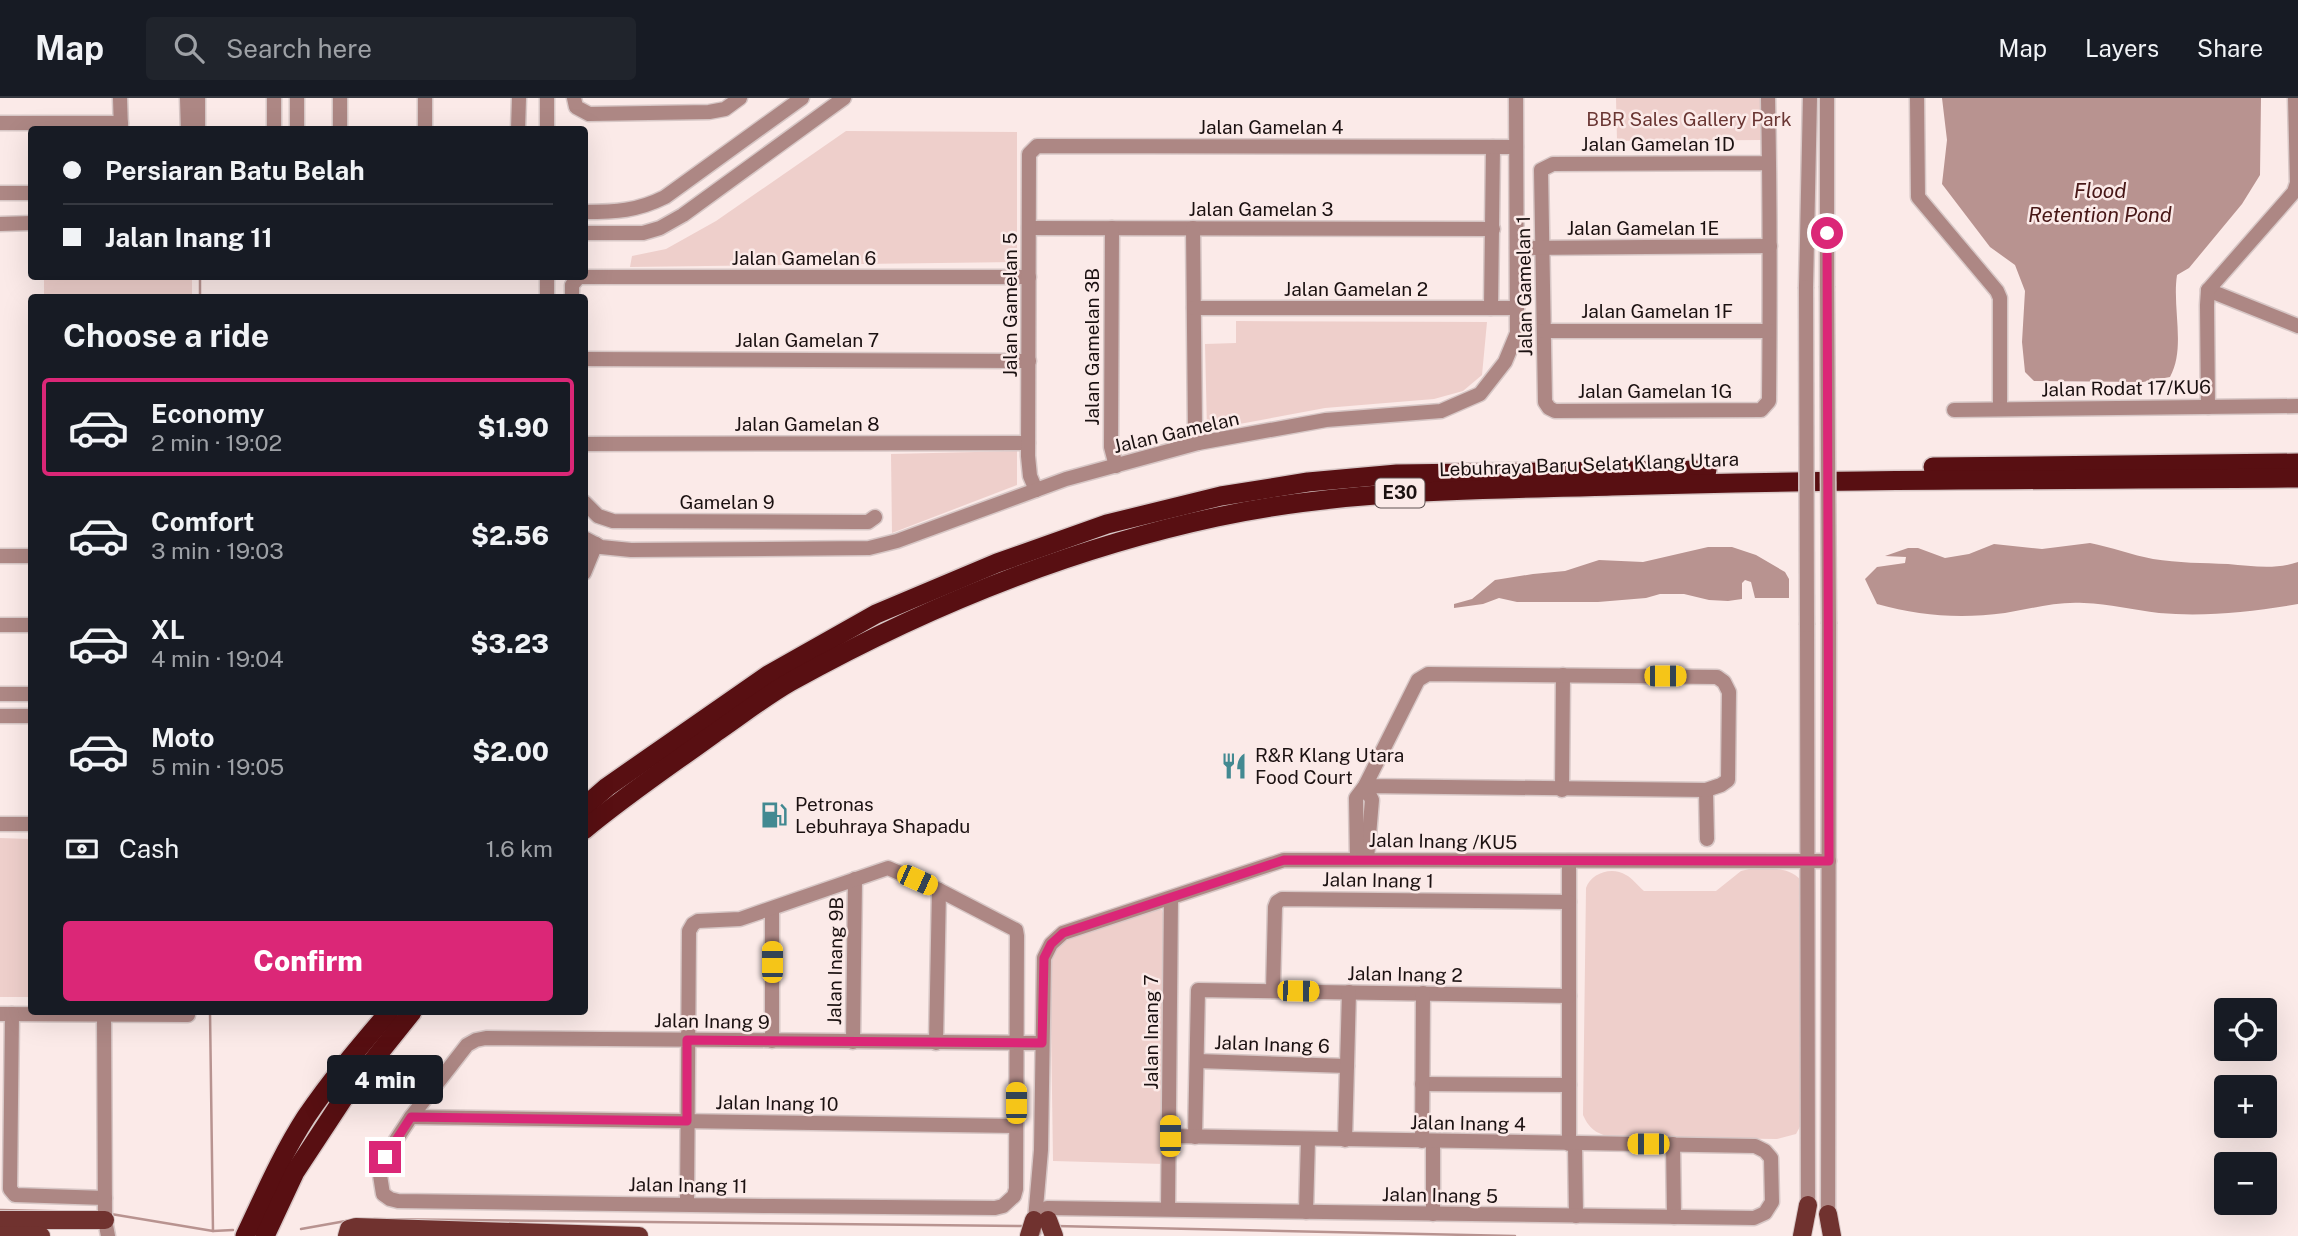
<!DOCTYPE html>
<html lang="en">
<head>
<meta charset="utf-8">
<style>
	body { margin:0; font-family:"Public Sans",sans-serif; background:#20242c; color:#f1f3f6; height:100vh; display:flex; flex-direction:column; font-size:26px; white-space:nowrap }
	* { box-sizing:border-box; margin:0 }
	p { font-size:23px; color:#9ea1a6 }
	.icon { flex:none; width:38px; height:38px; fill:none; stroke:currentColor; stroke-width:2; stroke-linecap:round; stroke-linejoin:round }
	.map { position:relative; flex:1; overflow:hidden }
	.side { position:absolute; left:28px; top:196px; width:560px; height:721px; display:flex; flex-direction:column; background:#171b24; border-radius:7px; box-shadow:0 7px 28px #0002 }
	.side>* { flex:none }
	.top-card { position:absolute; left:28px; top:28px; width:560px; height:154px; border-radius:7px; box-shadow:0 7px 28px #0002; display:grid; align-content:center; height:154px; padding:0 35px; background:#171b24 }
	.tools { position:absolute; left:2214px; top:900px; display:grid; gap:14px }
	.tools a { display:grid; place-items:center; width:63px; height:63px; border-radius:7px; background:#171b24; box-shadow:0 7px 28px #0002; font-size:35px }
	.end { position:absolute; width:32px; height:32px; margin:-16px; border:9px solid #db2777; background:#fff; box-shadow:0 0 0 4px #fff }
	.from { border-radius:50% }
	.bubble { position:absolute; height:49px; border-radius:7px; background:#171b24; box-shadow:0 7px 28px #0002; font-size:23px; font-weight:800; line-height:49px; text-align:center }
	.car { position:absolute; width:21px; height:42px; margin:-21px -10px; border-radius:9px; box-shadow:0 0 5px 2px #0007; background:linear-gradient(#f5c518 24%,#345 0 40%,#f5c518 0 76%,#345 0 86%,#f5c518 0) }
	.top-card b { display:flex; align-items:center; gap:24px; height:66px; font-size:26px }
	.top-card b+b { border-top:2px solid #363941 }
	.top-card i { width:18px; height:18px; background:#f1f3f6 }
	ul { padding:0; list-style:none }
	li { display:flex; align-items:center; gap:21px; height:98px; margin:0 14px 10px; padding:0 21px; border:4px solid transparent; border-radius:7px }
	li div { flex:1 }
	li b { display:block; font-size:26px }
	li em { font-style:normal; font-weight:800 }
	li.current { border-color:#db2777 }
	li>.icon { width:63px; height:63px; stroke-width:1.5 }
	h2 { padding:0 35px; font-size:32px; line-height:84px }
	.pay { display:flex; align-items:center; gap:18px; height:77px; padding:0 35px; font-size:26px }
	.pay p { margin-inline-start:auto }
	.cta { display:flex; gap:14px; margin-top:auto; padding:14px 35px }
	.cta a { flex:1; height:80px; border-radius:7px; background:#db2777; color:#fff; font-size:28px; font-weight:800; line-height:80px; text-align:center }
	header { display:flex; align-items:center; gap:42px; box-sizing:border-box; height:98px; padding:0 35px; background:#171b24; border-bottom:2px solid #363941 }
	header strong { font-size:33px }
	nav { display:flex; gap:38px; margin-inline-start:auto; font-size:24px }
	.search { width:490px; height:63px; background:#20242c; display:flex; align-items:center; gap:18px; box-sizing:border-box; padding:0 24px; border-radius:7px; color:#9ea1a6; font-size:26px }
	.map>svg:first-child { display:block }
	.green { fill:#eecfcb }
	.water { fill:#b89390 }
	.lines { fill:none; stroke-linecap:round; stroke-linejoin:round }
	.stream { stroke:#b89390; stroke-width:2.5 }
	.minor-casing { stroke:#d7c7c6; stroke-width:17 }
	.major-casing { stroke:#d7c7c6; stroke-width:20 }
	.highway-casing { stroke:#d7c7c6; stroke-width:22 }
	.minor { stroke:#ad8784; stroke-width:14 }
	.major { stroke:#70322f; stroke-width:18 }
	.highway { stroke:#580f12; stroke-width:19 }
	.minor-bridge-casing { stroke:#d7c7c6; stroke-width:17; stroke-linecap:butt }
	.minor-bridge { stroke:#ad8784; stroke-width:14 }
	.route { stroke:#db2777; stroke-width:9 }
	.labels { text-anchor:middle; stroke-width:5; stroke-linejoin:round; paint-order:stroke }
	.shield { fill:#fbeae8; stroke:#5e5252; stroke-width:2 }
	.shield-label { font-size:18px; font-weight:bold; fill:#1b1111 }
	.park-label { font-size:19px; fill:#6a3633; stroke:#fbeae8 }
	.street-label { font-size:19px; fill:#1b1111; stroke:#fbeae8 }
	.poi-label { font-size:19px; fill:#1b1111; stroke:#fbeae8; text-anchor:start }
	.water-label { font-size:21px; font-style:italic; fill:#471716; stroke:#fbeae8 }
</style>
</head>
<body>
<header>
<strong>Map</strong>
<div class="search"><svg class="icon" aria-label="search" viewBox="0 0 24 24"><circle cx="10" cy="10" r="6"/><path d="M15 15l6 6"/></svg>Search here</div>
<nav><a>Map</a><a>Layers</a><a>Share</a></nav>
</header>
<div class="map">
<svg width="2298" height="1138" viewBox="0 0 2298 1138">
	<rect width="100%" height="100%" fill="#fbeae8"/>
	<g class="green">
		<path d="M1616,0H1762V42L1617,43Z"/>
		<path d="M846,33L1017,34V164L630,169L632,158L666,151L716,123Z"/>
		<rect x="44" y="179" width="148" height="20"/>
		<path d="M1236,223L1487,224L1482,277L1463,293L1434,301L1325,310L1207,332L1205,246L1236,245Z"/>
		<path d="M1017,353V387L892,435L891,356Z"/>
		<path d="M0,740L31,741L29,899H0Z"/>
		<path d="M1753,770C1770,770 1792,769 1803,785L1804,1021L1796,1036L1777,1041L1617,1039C1600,1038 1590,1033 1583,1017L1586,790C1591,775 1612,768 1626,777C1632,780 1638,788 1644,793H1716L1741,773Z"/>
		<path d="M1152,812H1162L1164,819V1066L1053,1063L1050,858L1056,847L1066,841Z"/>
	</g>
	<g class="water">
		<path d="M1942,0H2261L2260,77L2242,106L2189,170L2177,177C2172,210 2186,250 2170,279L2143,284L2034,283L2025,274L2022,244L2025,193L2015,167L1990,149L1942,86L1947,42Z"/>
		<path d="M2090,445C2111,449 2132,457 2153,461C2178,465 2203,465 2228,466C2252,468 2275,472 2298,464V506C2252,514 2205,519 2159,515C2134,512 2109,506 2084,505C2057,503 2031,511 2005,515C1960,521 1920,518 1877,506L1865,481L1877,469L1905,465L1906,459L1885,458L1908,450H1918L1945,460L1969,456L1994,446L2042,451Z"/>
		<path d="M1708,449H1732L1756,457L1785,474L1789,481V500H1755L1751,484L1745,482L1742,485V501L1728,503L1709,502L1684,496H1660L1646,500L1598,504H1517L1499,500L1483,506L1454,510V506L1472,501L1495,482L1533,476L1565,473L1599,462L1643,464Z"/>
	</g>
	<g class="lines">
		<g class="stream">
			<path d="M200,178V200"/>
			<path d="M0,1112L94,1114"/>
			<path d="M111,1116L213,1133L210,914"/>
			<path d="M374,1121L1025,1128"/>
			<path d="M1056,1128L1515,1138"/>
			<path d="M301,1131L357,1121"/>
			<path d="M213,1133L233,1132"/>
		</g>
		<g class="minor-casing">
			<g id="minor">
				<path d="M120,0L121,32"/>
				<path d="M187,0L188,32"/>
				<path d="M274,0V32"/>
				<path d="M297,0V32"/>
				<path d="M340,0V32"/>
				<path d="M547,0V32"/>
				<path d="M574,0L576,9L589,16L709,14L725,11L740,0"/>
				<path d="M1768,0C1770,101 1770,202 1769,303L1761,312L1555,313L1549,310L1545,304L1541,72L1553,66L1769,65"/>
				<path d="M1917,0L1918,99L1997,193L2000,200V311"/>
				<path d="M0,25H121"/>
				<path d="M198,32V0"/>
				<path d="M425,32V0"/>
				<path d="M518,32L519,0"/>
				<path d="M0,95H32"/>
				<path d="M584,114C616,114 637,113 665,99L802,0"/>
				<path d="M0,126L32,125"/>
				<path d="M1029,130L1493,131"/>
				<path d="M1112,130L1111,349L1116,368"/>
				<path d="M1193,130L1195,332L1198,345"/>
				<path d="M584,135H643L660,130L683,117L844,0"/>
				<path d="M1517,150L1770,148"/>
				<path d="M547,178V200"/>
				<path d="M1827,188V0"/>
				<path d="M1806,189L1810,0"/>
				<path d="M2208,192L2298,228"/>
				<path d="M572,200V187L579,179H1029"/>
				<path d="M1194,210H1517"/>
				<path d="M1491,210L1493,49"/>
				<path d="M1544,233H1769"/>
				<path d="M584,261L1029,263"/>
				<path d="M2208,309L2207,207L2208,192L2294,94L2297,85L2295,0"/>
				<path d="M1954,312L2298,308"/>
				<path d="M584,346L1028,345"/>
				<path d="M1036,392L1030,378L1028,358L1029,56L1037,48L1516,49"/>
				<path d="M584,404L598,418L613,423L857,424H868L875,419"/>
				<path d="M584,440L601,449L631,452L869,450L897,443L1066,381L1198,345L1326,322L1441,313L1480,296L1505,264L1517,235L1516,0"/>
				<path d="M0,458H32"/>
				<path d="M584,475L596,446"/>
				<path d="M0,527H32"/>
				<path d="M1807,527L1808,1116"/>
				<path d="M0,596H32"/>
				<path d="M0,618H32"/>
				<path d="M1365,688L1372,702L1367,761"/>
				<path d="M1562,692L1563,577"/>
				<path d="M1706,692L1707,741"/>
				<path d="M0,726H32"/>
				<path d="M1357,761L1356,700L1365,688L1418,582L1428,576L1717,579L1724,584L1729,594L1728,682L1721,687L1706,692L1365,688"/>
				<path d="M1569,763V1046"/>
				<path d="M1273,893L1275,809L1277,804L1282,801L1569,804"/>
				<path d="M0,916L188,917V914"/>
				<path d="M12,916L10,1091L15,1097L105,1100"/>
				<path d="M104,917L105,1122L108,1138"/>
				<path d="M772,943V811"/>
				<path d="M853,944L855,781"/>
				<path d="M936,945L939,792"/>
				<path d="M1197,963L1347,968"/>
				<path d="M1422,986L1569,987"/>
				<path d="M411,1019L1016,1028"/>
				<path d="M1195,1039L1198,892L1569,898"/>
				<path d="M1345,1042L1349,894"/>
				<path d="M1422,1043L1423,895"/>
				<path d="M1433,1043V1116"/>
				<path d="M1575,1046L1576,1118"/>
				<path d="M1673,1046L1674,1119"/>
				<path d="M687,1106L689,833L693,826L698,823L740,821L888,770L939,792L1016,832L1017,838L1016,1091L1014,1098L1003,1108L995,1110L771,1108L398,1103L390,1101L383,1096L379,1071L381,1065L411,1019L467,947L476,942L486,940C671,940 857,944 1042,945"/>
				<path d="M1047,1110L1754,1120L1765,1115L1772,1104L1771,1060L1765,1053L1755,1048L1170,1038"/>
				<path d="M1168,1111L1171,800"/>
				<path d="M1306,1114L1308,1041"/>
				<path d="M1828,1126L1829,526"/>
				<path d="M1034,1133L1041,1052L1044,860L1051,846L1063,835L1284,762L1829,763"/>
			</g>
		</g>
		<g class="major-casing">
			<g id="major">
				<path d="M1828,1116L1832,1138"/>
				<path d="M0,1122H105"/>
				<path d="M1048,1122L1054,1138"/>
				<path d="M0,1137L41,1138"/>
				<path d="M347,1138L349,1131L356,1129L639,1138"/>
				<path d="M1029,1138L1034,1122"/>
				<path d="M1802,1138L1808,1107"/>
			</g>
		</g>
		<g class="highway-casing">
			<g id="highway">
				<path d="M1933,369L2298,365"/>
				<path d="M584,709L607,689L768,577L876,516L997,465L1107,426L1221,398L1308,384L1397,376L1707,372"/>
				<path d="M584,732C626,697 671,667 715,635C740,618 764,599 790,584C923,510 1068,451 1217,419C1347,391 1480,392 1612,388C1841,381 2069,382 2298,380"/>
				<path d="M245,1138C264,1098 282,1056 306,1019C331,982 360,948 389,914"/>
				<path d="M265,1138L295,1074L347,995L412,914"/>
			</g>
		</g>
		<use href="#minor" class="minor"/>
		<use href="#major" class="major"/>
		<use href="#highway" class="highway"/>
		<g class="minor-bridge-casing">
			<g id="minor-bridge">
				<path d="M1827,188L1829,526"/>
				<path d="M1806,189L1807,527"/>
			</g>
		</g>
		<use href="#minor-bridge" class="minor-bridge"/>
	</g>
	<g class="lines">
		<path class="route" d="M385,1059L411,1019L687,1023V942L1042,945L1044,860L1051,846L1063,835L1284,762L1829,763L1827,135"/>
	</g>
	<defs>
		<g id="restaurant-bare" transform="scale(2.1)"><path d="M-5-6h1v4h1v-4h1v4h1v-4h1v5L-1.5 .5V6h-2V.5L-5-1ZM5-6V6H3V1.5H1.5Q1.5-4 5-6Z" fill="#428991" stroke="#fbeae8" stroke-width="2.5" paint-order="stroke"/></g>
		<g id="fuel-bare" transform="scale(2.1)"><path d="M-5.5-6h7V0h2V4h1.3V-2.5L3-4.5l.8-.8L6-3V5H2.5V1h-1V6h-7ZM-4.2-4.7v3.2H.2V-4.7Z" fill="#428991" stroke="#fbeae8" stroke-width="2.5" paint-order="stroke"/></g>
	</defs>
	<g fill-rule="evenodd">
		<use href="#restaurant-bare" x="1234" y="668"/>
		<use href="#fuel-bare" x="774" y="717"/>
	</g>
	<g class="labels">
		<rect class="shield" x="1375.5" y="380.5" width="49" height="29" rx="5"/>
		<g class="shield-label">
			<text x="1400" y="401">E30</text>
		</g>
		<g class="park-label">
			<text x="1689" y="28">BBR Sales Gallery Park</text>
		</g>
		<g class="street-label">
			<text x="1271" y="36">Jalan Gamelan 4</text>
			<text x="1658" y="53">Jalan Gamelan 1D</text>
			<text x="1261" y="118">Jalan Gamelan 3</text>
			<text x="1643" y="137">Jalan Gamelan 1E</text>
			<text x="804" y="167">Jalan Gamelan 6</text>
			<text transform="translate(1524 188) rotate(-91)" y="7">Jalan Gamelan 1</text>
			<text x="1356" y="198">Jalan Gamelan 2</text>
			<text transform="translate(1010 207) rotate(-90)" y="7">Jalan Gamelan 5</text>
			<text x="1657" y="220">Jalan Gamelan 1F</text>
			<text x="807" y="249">Jalan Gamelan 7</text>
			<text transform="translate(1092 249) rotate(-90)" y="7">Jalan Gamelan 3B</text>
			<text transform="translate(2126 290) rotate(-1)" y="7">Jalan Rodat 17/KU6</text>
			<text x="1655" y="300">Jalan Gamelan 1G</text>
			<text x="807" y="333">Jalan Gamelan 8</text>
			<text transform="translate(1176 334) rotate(-13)" y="7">Jalan Gamelan</text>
			<text transform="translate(1589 366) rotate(-2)" y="7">Lebuhraya Baru Selat Klang Utara</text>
			<text x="727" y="411">Gamelan 9</text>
			<text transform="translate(1443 743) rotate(1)" y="7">Jalan Inang /KU5</text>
			<text transform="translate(1378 782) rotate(1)" y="7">Jalan Inang 1</text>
			<text transform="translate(835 863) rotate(-89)" y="7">Jalan Inang 9B</text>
			<text transform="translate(1405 876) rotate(1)" y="7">Jalan Inang 2</text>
			<text transform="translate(712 923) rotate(1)" y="7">Jalan Inang 9</text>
			<text transform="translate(1151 934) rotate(-90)" y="7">Jalan Inang 7</text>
			<text transform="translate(1272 946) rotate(2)" y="7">Jalan Inang 6</text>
			<text transform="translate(777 1005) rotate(1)" y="7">Jalan Inang 10</text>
			<text transform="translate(1468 1025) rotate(1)" y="7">Jalan Inang 4</text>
			<text transform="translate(688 1087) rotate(1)" y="7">Jalan Inang 11</text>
			<text transform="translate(1440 1097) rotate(1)" y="7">Jalan Inang 5</text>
		</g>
		<g class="poi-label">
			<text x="1255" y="664">R&amp;R Klang Utara<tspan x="1255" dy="22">Food Court</tspan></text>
			<text x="795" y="713">Petronas<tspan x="795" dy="22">Lebuhraya Shapadu</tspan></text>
		</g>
		<g class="water-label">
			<text x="2100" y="100">Flood<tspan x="2100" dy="24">Retention Pond</tspan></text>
		</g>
	</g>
</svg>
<div class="tools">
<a><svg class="icon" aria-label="locate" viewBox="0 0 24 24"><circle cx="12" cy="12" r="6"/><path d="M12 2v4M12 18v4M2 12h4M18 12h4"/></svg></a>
<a>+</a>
<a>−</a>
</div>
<i class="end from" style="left:1827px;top:135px"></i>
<i class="end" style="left:385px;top:1059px"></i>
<div class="bubble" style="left:327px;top:957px;width:116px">4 min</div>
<i class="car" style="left:1665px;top:578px;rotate:90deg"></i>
<i class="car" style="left:917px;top:782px;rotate:114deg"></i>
<i class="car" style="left:772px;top:864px;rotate:0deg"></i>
<i class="car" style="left:1298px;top:893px;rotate:91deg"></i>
<i class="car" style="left:1016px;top:1005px;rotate:0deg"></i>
<i class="car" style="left:1170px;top:1038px;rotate:0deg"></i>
<i class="car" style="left:1648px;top:1046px;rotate:270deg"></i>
<div class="top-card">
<b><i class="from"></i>Persiaran Batu Belah</b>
<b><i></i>Jalan Inang 11</b>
</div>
<section class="side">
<h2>Choose a ride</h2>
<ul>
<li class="current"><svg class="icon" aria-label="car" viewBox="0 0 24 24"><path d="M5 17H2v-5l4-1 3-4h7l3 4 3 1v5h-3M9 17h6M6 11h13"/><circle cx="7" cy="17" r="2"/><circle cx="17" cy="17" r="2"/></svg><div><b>Economy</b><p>2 min · 19:02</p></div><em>$1.90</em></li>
<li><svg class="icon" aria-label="car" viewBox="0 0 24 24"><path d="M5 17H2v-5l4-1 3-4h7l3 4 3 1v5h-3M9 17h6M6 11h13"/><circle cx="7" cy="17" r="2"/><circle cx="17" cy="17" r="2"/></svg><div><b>Comfort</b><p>3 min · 19:03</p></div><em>$2.56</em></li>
<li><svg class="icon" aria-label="car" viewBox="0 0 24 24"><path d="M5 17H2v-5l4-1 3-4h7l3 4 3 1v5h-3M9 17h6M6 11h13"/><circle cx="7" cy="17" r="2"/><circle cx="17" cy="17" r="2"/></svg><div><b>XL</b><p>4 min · 19:04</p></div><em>$3.23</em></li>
<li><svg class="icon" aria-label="car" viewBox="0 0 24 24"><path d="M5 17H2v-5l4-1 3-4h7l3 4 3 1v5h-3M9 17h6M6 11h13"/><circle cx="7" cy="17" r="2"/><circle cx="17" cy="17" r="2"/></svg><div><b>Moto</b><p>5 min · 19:05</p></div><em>$2.00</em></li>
</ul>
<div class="pay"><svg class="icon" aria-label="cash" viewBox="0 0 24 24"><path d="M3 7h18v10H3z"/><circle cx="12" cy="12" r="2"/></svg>Cash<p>1.6 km</p></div>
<div class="cta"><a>Confirm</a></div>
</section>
</div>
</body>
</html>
